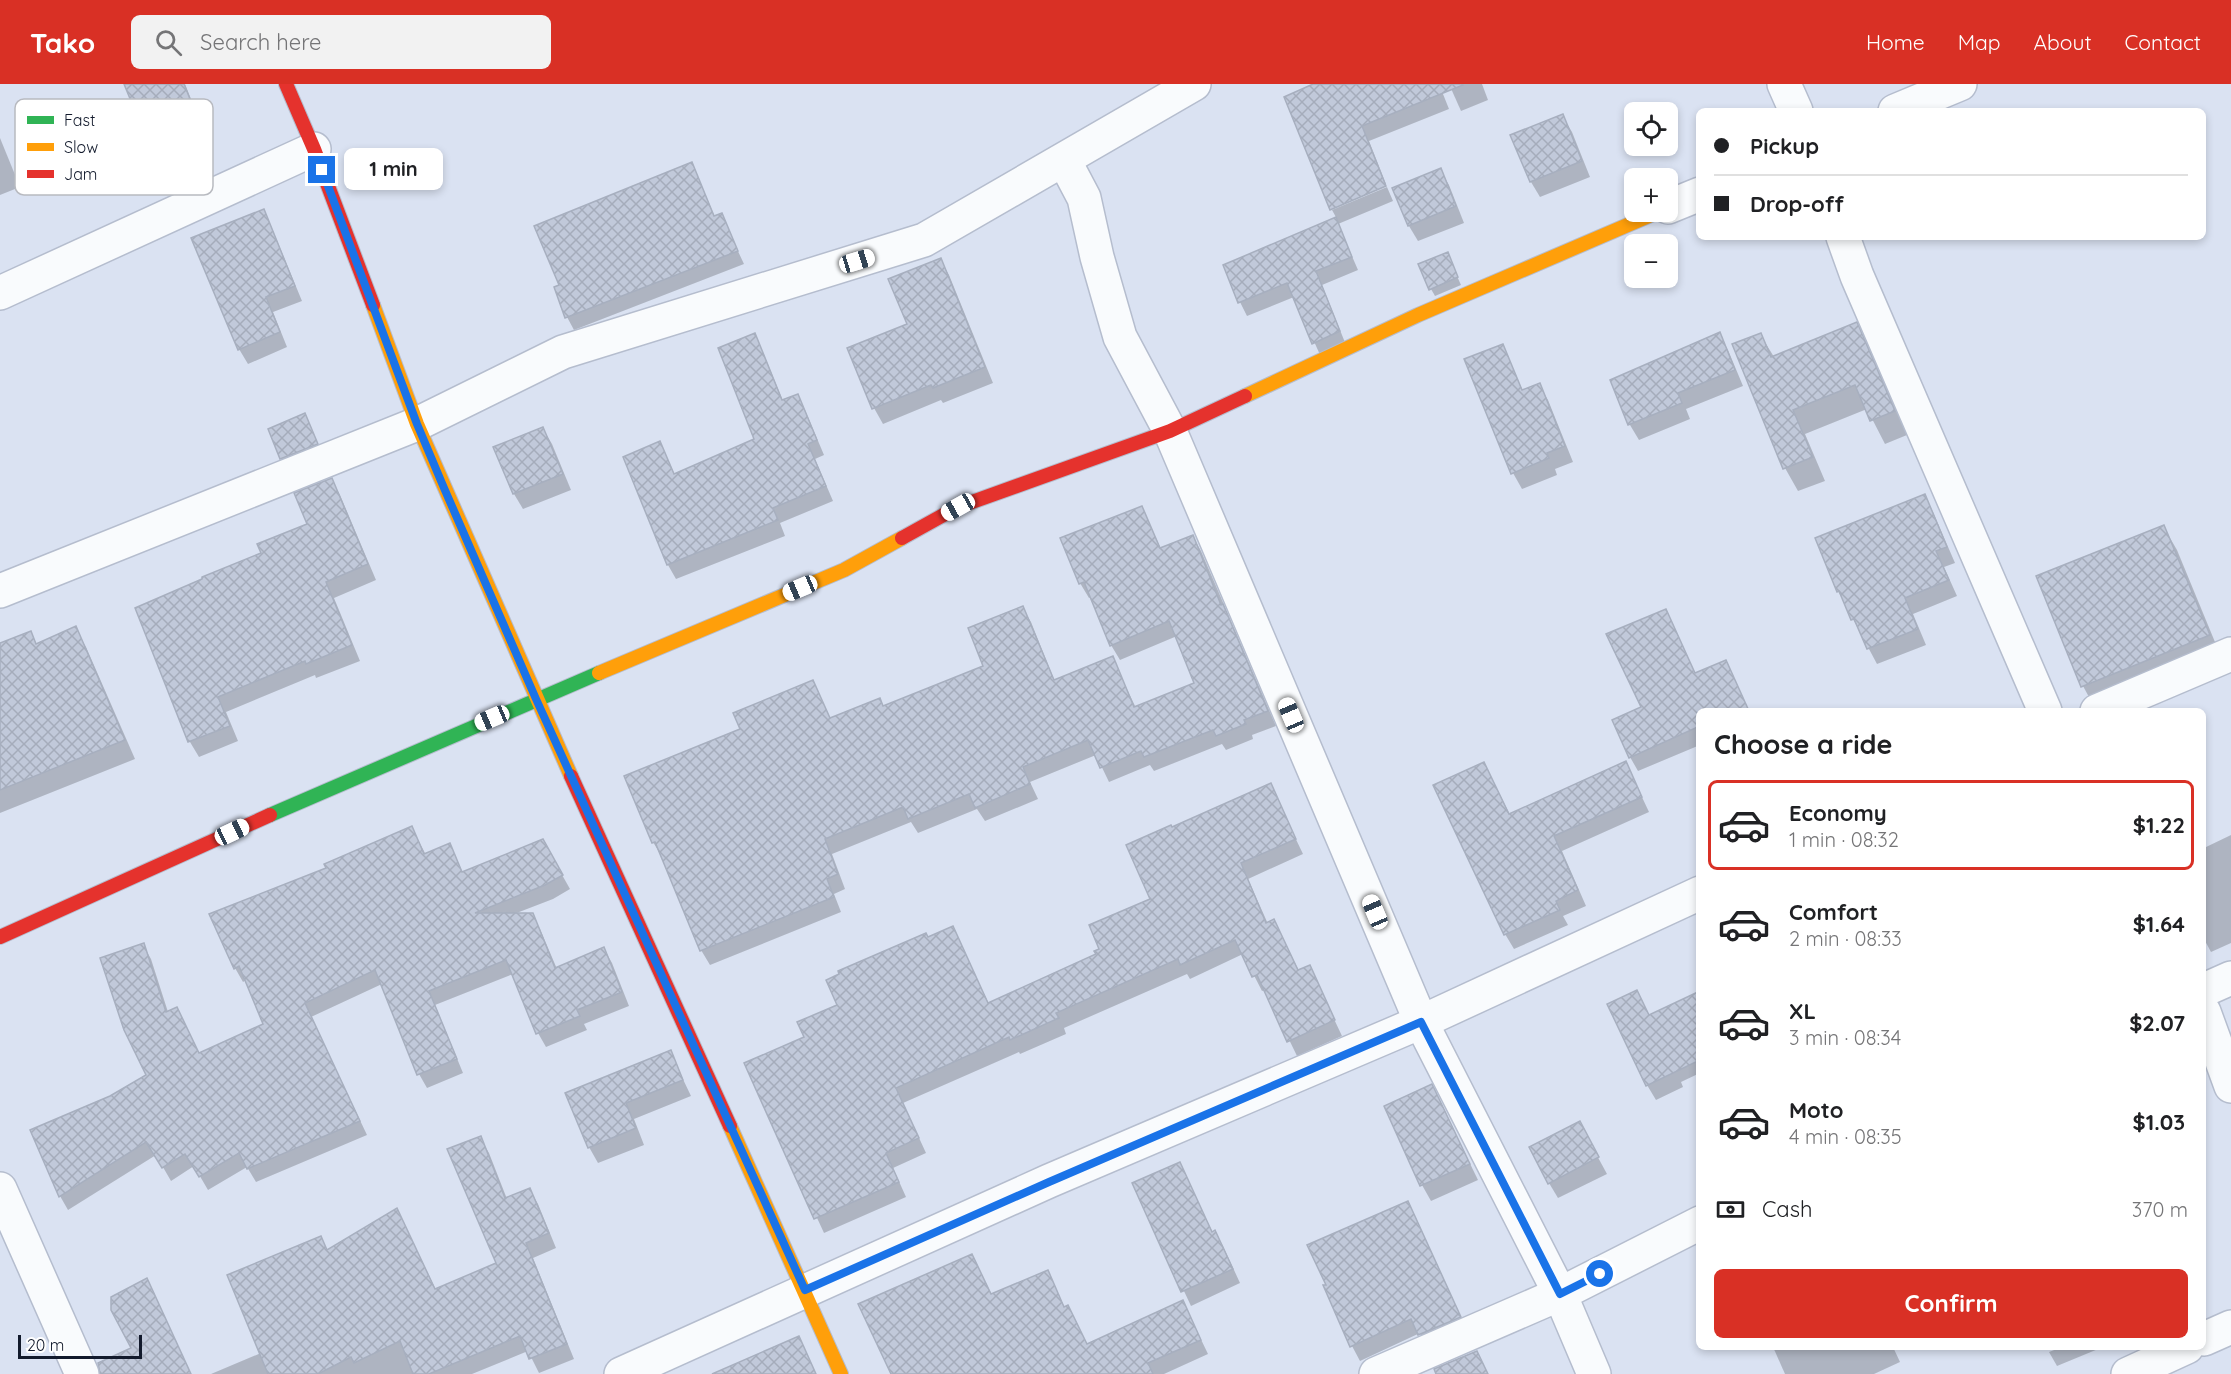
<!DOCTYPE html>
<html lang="en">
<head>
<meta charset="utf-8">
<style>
	body { margin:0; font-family:Quicksand,sans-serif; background:#f2f2f2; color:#202124; height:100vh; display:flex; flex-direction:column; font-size:22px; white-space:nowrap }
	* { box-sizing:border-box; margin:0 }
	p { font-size:20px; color:#757577 }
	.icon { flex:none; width:33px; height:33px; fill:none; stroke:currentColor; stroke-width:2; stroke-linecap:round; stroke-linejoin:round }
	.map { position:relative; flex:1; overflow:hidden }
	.panel { position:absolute; left:1696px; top:624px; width:510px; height:642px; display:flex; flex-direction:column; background:#fff; border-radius:9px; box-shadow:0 3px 9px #0003 }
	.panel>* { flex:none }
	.hud { position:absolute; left:1696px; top:24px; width:510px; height:132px; border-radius:9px; box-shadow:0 3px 9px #0003; display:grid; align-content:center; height:132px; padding:0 18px; background:#fff }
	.tools { position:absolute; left:1624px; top:18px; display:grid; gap:12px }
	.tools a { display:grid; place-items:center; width:54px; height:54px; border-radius:9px; background:#fff; box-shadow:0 3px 9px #0003; font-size:30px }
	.scale { position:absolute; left:18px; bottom:15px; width:124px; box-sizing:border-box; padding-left:6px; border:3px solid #121a2c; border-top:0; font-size:16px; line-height:21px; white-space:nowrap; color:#121a2c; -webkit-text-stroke:4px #fff; paint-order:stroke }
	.end { position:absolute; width:27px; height:27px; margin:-14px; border:8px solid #1a73e8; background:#fff; box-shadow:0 0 0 3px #fff }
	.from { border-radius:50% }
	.bubble { position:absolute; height:42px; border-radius:9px; background:#fff; box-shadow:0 3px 9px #0003; font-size:20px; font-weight:800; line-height:42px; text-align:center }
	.car { position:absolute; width:18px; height:36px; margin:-18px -9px; border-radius:8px; box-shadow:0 0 4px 2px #0007; background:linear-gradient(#fff 24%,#345 0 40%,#fff 0 76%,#345 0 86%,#fff 0) }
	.hud b { display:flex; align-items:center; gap:21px; height:57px; font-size:22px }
	.hud b+b { border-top:2px solid #e0e0e0 }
	.hud i { width:15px; height:15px; background:#202124 }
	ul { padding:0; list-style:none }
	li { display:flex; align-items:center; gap:18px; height:90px; margin:0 12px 9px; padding:0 6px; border:3px solid transparent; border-radius:9px }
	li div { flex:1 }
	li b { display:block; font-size:22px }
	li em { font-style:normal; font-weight:800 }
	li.current { border-color:#d93025 }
	li>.icon { width:54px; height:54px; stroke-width:1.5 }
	h2 { padding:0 18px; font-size:27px; line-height:72px }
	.pay { display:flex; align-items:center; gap:15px; height:66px; padding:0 18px; font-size:22px }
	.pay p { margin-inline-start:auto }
	.cta { display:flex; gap:12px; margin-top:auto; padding:12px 18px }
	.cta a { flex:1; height:69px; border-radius:9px; background:#d93025; color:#fff; font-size:24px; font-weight:800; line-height:69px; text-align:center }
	header { display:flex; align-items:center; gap:36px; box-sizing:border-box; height:84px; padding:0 30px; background:#d93025; color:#fff }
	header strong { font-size:28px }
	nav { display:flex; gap:33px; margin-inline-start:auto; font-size:21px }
	.search { width:420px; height:54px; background:#f2f2f2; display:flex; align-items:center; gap:15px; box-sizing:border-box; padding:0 21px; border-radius:9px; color:#757577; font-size:22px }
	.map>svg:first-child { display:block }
	.shadow { fill:#0003 }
	.building { fill:url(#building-cross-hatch); stroke:#a7afbf; stroke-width:1.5 }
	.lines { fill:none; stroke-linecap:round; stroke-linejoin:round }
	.street-casing { stroke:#b5bdce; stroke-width:36 }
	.fast-casing { stroke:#b5bdce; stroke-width:16 }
	.slow-casing { stroke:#b5bdce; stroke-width:16 }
	.jam-casing { stroke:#b5bdce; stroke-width:16 }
	.street { stroke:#f9fbfd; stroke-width:33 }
	.fast { stroke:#30b455; stroke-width:14 }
	.slow { stroke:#ff9f0a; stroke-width:14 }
	.jam { stroke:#e5322d; stroke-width:14 }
	.route { stroke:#1a73e8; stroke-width:8 }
	.key { fill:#fff; stroke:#b8bac0; stroke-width:1.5 }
	.key-label { font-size:16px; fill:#121a2c }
</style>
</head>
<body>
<header>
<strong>Tako</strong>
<div class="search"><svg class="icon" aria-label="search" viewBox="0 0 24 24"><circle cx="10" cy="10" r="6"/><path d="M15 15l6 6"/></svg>Search here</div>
<nav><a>Home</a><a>Map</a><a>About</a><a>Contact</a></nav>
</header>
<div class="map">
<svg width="2231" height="1290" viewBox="0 0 2231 1290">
	<defs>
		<pattern id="building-cross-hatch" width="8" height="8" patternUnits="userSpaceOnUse" patternTransform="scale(1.5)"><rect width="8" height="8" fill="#c1c9da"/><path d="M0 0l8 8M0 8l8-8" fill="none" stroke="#a5acbb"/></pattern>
	</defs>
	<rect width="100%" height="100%" fill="#dae2f2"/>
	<g class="shadow">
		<path d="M125,0H185L209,60L161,80L153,66Z"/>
		<path d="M1330,0H1439L1449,25L1369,57L1386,100L1331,124Z"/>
		<path d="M1449,0H1482L1488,16L1461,27Z"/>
		<path d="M1562,32L1572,48L1590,93L1540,113L1531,98L1512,52Z"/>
		<path d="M0,54L20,103L0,111Z"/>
		<path d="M692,80L715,133L721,131L744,180L574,246L567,233Z"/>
		<path d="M1440,86L1449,101L1464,139L1418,157L1409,142L1394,105Z"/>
		<path d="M1387,103L1393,117L1338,140L1358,186L1322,201L1346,261L1321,273L1294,213L1247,232L1240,218L1285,156L1337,135L1332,126Z"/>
		<path d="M263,127L271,142L302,217L273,228L287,263L248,280L239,265Z"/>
		<path d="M1447,170L1461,201L1435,212L1431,205Z"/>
		<path d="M940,176L949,191L993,299L943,319L941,316L883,340L874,324L909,241Z"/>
		<path d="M1856,240L1869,263L1907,351L1885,360L1867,325L1805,350L1825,397L1798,407L1785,384L1760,250L1774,273Z"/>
		<path d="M1719,250L1728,266L1743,302L1686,325L1690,335L1639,356L1630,341L1612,297Z"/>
		<path d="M754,251L762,266L783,317L797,312L805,326L824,371L815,375L833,417L780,439L785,452L676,495L668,481L625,374L660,359L675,391L756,356Z"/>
		<path d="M1502,262L1523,307L1539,301L1548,316L1573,378L1555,385L1557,391L1522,405L1513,389Z"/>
		<path d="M304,331L325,376L290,390L281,374Z"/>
		<path d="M543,345L552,360L571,406L523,425L514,410L495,364Z"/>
		<path d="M331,396L340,411L376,496L334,514L360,577L316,594L315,591L226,628L238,657L199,673L190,658L137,525L263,470L309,441Z"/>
		<path d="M1924,412L1933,428L1955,479L1944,483L1957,512L1913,530L1926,561L1877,580L1838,507Z"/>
		<path d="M1142,424L1161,465L1193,453L1201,467L1276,642L1252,651L1253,655L1226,666L1222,660L1154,687L1150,681L1109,698L1096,671L1030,698L1038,715L985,737L977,725L918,749L911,738L832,770L845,805L834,810L841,828L710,881L701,866L662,773L653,758L742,646L812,597L831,636L884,623L985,582L1022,524L1031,538L1055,598L1112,574L1136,624L1196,600L1177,552L1120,576L1111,561L1091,513L1089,514L1080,499Z"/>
		<path d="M2163,442L2177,466L2222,575L2096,626L2083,602L2038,493Z"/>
		<path d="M75,544L86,563L135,675L0,729V561L31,549L37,561Z"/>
		<path d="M1725,577L1749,627H1700V661L1638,687L1630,673L1696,591Z"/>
		<path d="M1626,679L1649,728L1562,767L1586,822L1563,832L1568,841L1514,865L1505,850L1492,695L1510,731Z"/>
		<path d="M1270,701L1303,770L1248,795L1268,840L1274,837L1299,887L1309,882L1342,952L1297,972L1265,906L1262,907L1243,870L1190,895L1187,890L1064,944L1066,950L1020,970L1019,968L903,1019L926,1069L893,1084L906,1113L824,1149L746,980L806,954L839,921L927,855L952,844L989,920L1098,871L1152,816L1172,745Z"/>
		<path d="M412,744L426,771L449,761L463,789L543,757L570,805L553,815L514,830H532L540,845L557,885L604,865L612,879L629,922L584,940L587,946L546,963L538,949L513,890L435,921L463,989L427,1004L419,990L382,900L311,933L367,1051L256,1098L247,1083L208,1106L194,1082L171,1097L156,1071L68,1126L60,1112L111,1014L148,991L143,861L151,875L168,928L200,971L265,941L246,896L243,898L235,884L328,785Z"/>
		<path d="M2231,751V859L2211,868L2204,855V764Z"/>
		<path d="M1700,909V989L1681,998L1683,1003L1656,1016L1647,1001L1649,932Z"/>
		<path d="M670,968L691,1012L634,1035L644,1061L598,1079L589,1063L567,1010Z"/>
		<path d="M1440,1018L1478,1096L1431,1117L1422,1101Z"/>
		<path d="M480,1054L489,1069L507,1115L530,1106L538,1120L556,1164L533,1174L574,1275L539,1289L528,1267L472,1290H211L261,1269L320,1153L328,1167L397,1126L436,1206L498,1180Z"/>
		<path d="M1588,1055L1607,1090L1558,1114L1549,1099Z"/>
		<path d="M1179,1080L1213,1149L1215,1148L1223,1162L1240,1199L1191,1222L1134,1100Z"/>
		<path d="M1407,1118L1468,1248L1422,1253L1420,1249L1360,1277L1352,1262Z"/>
		<path d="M972,1172L992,1211L1047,1188L1065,1224L1068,1223L1076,1237L1087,1261L1183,1218L1208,1270L1164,1290H892Z"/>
		<path d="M1773,1263H1893L1900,1278L1874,1290H1785Z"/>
		<path d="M2062,1263H2103L2057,1282L2049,1268Z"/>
	</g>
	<g class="building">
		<path d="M124,0H184L202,45L151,66Z"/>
		<path d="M1313,0H1462L1463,1L1362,42L1386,102L1330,126L1284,13Z"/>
		<path d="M1563,30L1582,77L1530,98L1510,51Z"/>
		<path d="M692,78L714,132L722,129L738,167L565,234L554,203L559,201L534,142Z"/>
		<path d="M1441,84L1456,122L1408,142L1392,104Z"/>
		<path d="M264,125L295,202L266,213L280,248L238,266L191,154Z"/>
		<path d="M1336,133L1352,173L1316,187L1340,247L1312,260L1287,199L1238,219L1223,181Z"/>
		<path d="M1448,168L1458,193L1429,206L1418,180Z"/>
		<path d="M941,174L985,283L933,304L931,301L872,325L847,264L907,240L888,195Z"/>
		<path d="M1857,238L1895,327L1870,337L1855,301L1793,326L1813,373L1783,385L1732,260L1761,249L1771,273Z"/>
		<path d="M1720,248L1735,286L1678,309L1682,319L1628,341L1610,296Z"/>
		<path d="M755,249L782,316L798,310L817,356L808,360L826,402L773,424L778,436L667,481L623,373L660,357L674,390L754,355L718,264Z"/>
		<path d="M1503,260L1522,306L1540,299L1565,362L1547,369L1549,374L1511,390L1464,275Z"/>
		<path d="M305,329L318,360L280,375L268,345Z"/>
		<path d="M543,343L563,390L513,410L493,363Z"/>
		<path d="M332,394L368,480L326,498L352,561L306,580L305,577L218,613L230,642L188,658L135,524L202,495V493L261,469L257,460L307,440L294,409Z"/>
		<path d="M1925,410L1947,463L1936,467L1949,496L1905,514L1918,545L1867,565L1854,535L1851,536L1839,507L1837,508L1815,454Z"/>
		<path d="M1142,422L1160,464L1193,451L1221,521L1223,520L1268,627L1244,636L1246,640L1216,652L1213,646L1144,673L1141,667L1100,684L1088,656L1023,683L1030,700L975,724L969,710L908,735L903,723L825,755L838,790L827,795L834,813L700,867L655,758L652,759L624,692L740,645L733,629L813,596L830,634L880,614L883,622L983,582L968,544L1023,522L1054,596L1113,572L1134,623L1194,599L1169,537L1110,562L1084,498L1079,500L1060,454Z"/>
		<path d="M2164,441L2210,551L2081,603L2036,492Z"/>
		<path d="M1666,525L1695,589L1726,576L1749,627H1700V642L1629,674L1612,636L1641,623L1606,550Z"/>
		<path d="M76,542L125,656L0,706V559L31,547L36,560Z"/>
		<path d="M1626,677L1642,713L1554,752L1578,806L1556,817L1560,826L1504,851L1433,701L1484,678L1509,730Z"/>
		<path d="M1271,699L1296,755L1241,779L1266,839L1274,835L1298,886L1310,881L1335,936L1287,958L1257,891L1252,893L1235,856L1180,881L1178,875L1056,929L1059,934L1010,956L1009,953L896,1004L919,1054L886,1069L899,1098L814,1135L744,979L804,953L797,938L837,921L826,896L839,890L838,887L926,849L928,853L953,842L988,919L1096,870L1094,867L1099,865L1089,841L1150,815L1126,761L1171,741L1172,743Z"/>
		<path d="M412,742L424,770L450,759L462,788L543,755L563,791L545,801L475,829H533L555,884L604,863L622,908L577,926L580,932L536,950L506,876L429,907L457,975L417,991L375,886L305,919L360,1037L247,1085L239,1069L199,1093L185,1070L162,1084L146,1058L59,1113L30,1046L110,1012L146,991L124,946L100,874L144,859L166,928L177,923L199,969L263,940L239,882L234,885L209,830L326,784L324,780Z"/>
		<path d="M1637,906L1649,931L1700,907V976L1646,1002L1607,920Z"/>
		<path d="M671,966L683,996L626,1019L636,1044L588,1064L565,1009Z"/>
		<path d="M1432,1000L1470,1080L1420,1102L1384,1022Z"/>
		<path d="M1580,1037L1599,1073L1548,1100L1529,1063Z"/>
		<path d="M481,1052L505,1114L530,1104L549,1149L526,1159L567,1260L529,1275L520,1252L429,1290H413L400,1257L354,1279L351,1273L318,1290H268L227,1191L321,1152L327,1166L397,1124L435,1205L496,1179L447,1065Z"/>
		<path d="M1180,1078L1212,1148L1215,1146L1233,1185L1181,1208L1132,1099Z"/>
		<path d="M1408,1117L1461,1233L1418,1251L1411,1235L1350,1263L1323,1201H1326L1307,1161Z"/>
		<path d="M972,1170L991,1210L1048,1186L1064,1223L1068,1221L1087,1260L1183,1216L1201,1256L1148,1279L1153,1290H891L858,1220Z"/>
		<path d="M147,1194L191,1290H100L98,1279L131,1264L111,1226V1213Z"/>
		<path d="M799,1252L816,1290H712Z"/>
		<path d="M1477,1267L1488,1290H1436L1434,1285Z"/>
	</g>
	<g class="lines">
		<g class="street-casing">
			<g id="street">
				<path d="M1784,0L1796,27"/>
				<path d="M1895,27L1960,0"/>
				<path d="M1064,76L1084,114L1097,173L1120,253L1170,347L1421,938L1560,1210L1594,1290"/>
				<path d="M1668,123L1700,110"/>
				<path d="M1843,153L1857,192L2045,627"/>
				<path d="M0,209L314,65"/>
				<path d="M0,507L417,340L563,268L924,156L1194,0"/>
				<path d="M2097,627L2231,570"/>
				<path d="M2204,906L2231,894"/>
				<path d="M2204,928L2231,1002"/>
				<path d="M0,1105L82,1290"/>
				<path d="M2204,1255L2231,1243"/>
				<path d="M621,1290L1049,1097L1421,938L1700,809"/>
				<path d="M1376,1290L1560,1210L1700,1139"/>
				<path d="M2128,1290L2187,1263"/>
			</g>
		</g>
		<g class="fast-casing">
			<path id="fast" d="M270,731L599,589"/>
		</g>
		<g class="slow-casing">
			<g id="slow">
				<path d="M373,221L417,340L571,692"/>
				<path d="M1245,312L1418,231L1658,128"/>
				<path d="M599,589L844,486L902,454"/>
				<path d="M730,1042L841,1290"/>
			</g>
		</g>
		<g class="jam-casing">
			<g id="jam">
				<path d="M286,0L314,65L373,221"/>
				<path d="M902,454L958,423L1170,347L1245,312"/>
				<path d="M571,692L730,1042"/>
				<path d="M0,853L270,731"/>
			</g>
		</g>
		<use href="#street" class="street"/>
		<use href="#fast" class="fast"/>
		<use href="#slow" class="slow"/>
		<use href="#jam" class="jam"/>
	</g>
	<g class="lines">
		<path class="route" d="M322,86L417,340L444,404L536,615L805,1206L1049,1098L1421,938L1560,1210L1600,1190"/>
	</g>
	<rect x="15" y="15" width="198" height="96" rx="9" class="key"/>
	<rect x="27" y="32" width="27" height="8" fill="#30b455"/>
	<rect x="27" y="59" width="27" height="8" fill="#ff9f0a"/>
	<rect x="27" y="86" width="27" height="8" fill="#e5322d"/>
	<g class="key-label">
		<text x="64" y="42">Fast</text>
		<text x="64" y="69">Slow</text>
		<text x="64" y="96">Jam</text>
	</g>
</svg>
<div class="tools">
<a><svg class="icon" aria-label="locate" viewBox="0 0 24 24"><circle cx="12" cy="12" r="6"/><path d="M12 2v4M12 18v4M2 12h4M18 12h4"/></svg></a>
<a>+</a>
<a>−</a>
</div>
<div class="scale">20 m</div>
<i class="end from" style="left:1600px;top:1190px"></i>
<i class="end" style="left:322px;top:86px"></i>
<div class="bubble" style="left:344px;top:64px;width:99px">1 min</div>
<i class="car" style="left:857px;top:177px;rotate:73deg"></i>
<i class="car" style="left:958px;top:423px;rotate:241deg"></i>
<i class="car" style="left:800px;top:504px;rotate:247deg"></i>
<i class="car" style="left:1291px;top:631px;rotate:337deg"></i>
<i class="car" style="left:492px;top:634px;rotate:247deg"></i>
<i class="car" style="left:232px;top:748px;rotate:65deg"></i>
<i class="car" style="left:1375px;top:828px;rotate:337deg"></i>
<div class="hud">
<b><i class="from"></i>Pickup</b>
<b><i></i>Drop-off</b>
</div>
<section class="panel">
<h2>Choose a ride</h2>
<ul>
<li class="current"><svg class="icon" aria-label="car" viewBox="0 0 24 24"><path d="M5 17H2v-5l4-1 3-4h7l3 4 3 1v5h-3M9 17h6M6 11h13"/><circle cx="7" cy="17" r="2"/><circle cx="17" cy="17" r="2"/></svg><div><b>Economy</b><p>1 min · 08:32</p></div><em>$1.22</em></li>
<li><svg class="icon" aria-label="car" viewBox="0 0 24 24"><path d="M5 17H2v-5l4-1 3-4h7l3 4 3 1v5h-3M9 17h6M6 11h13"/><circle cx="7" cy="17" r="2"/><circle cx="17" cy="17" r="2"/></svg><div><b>Comfort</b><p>2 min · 08:33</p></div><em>$1.64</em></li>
<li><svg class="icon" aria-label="car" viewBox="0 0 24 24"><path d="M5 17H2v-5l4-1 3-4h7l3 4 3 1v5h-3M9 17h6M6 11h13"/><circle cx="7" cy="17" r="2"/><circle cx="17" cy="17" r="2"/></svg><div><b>XL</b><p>3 min · 08:34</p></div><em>$2.07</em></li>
<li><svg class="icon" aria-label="car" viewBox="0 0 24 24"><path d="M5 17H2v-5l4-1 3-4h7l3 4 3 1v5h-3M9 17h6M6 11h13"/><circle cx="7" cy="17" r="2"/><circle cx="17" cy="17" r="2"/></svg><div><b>Moto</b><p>4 min · 08:35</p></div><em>$1.03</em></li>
</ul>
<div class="pay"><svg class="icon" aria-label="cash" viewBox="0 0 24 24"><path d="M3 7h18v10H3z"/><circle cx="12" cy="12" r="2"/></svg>Cash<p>370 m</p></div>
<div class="cta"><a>Confirm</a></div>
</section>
</div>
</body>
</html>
